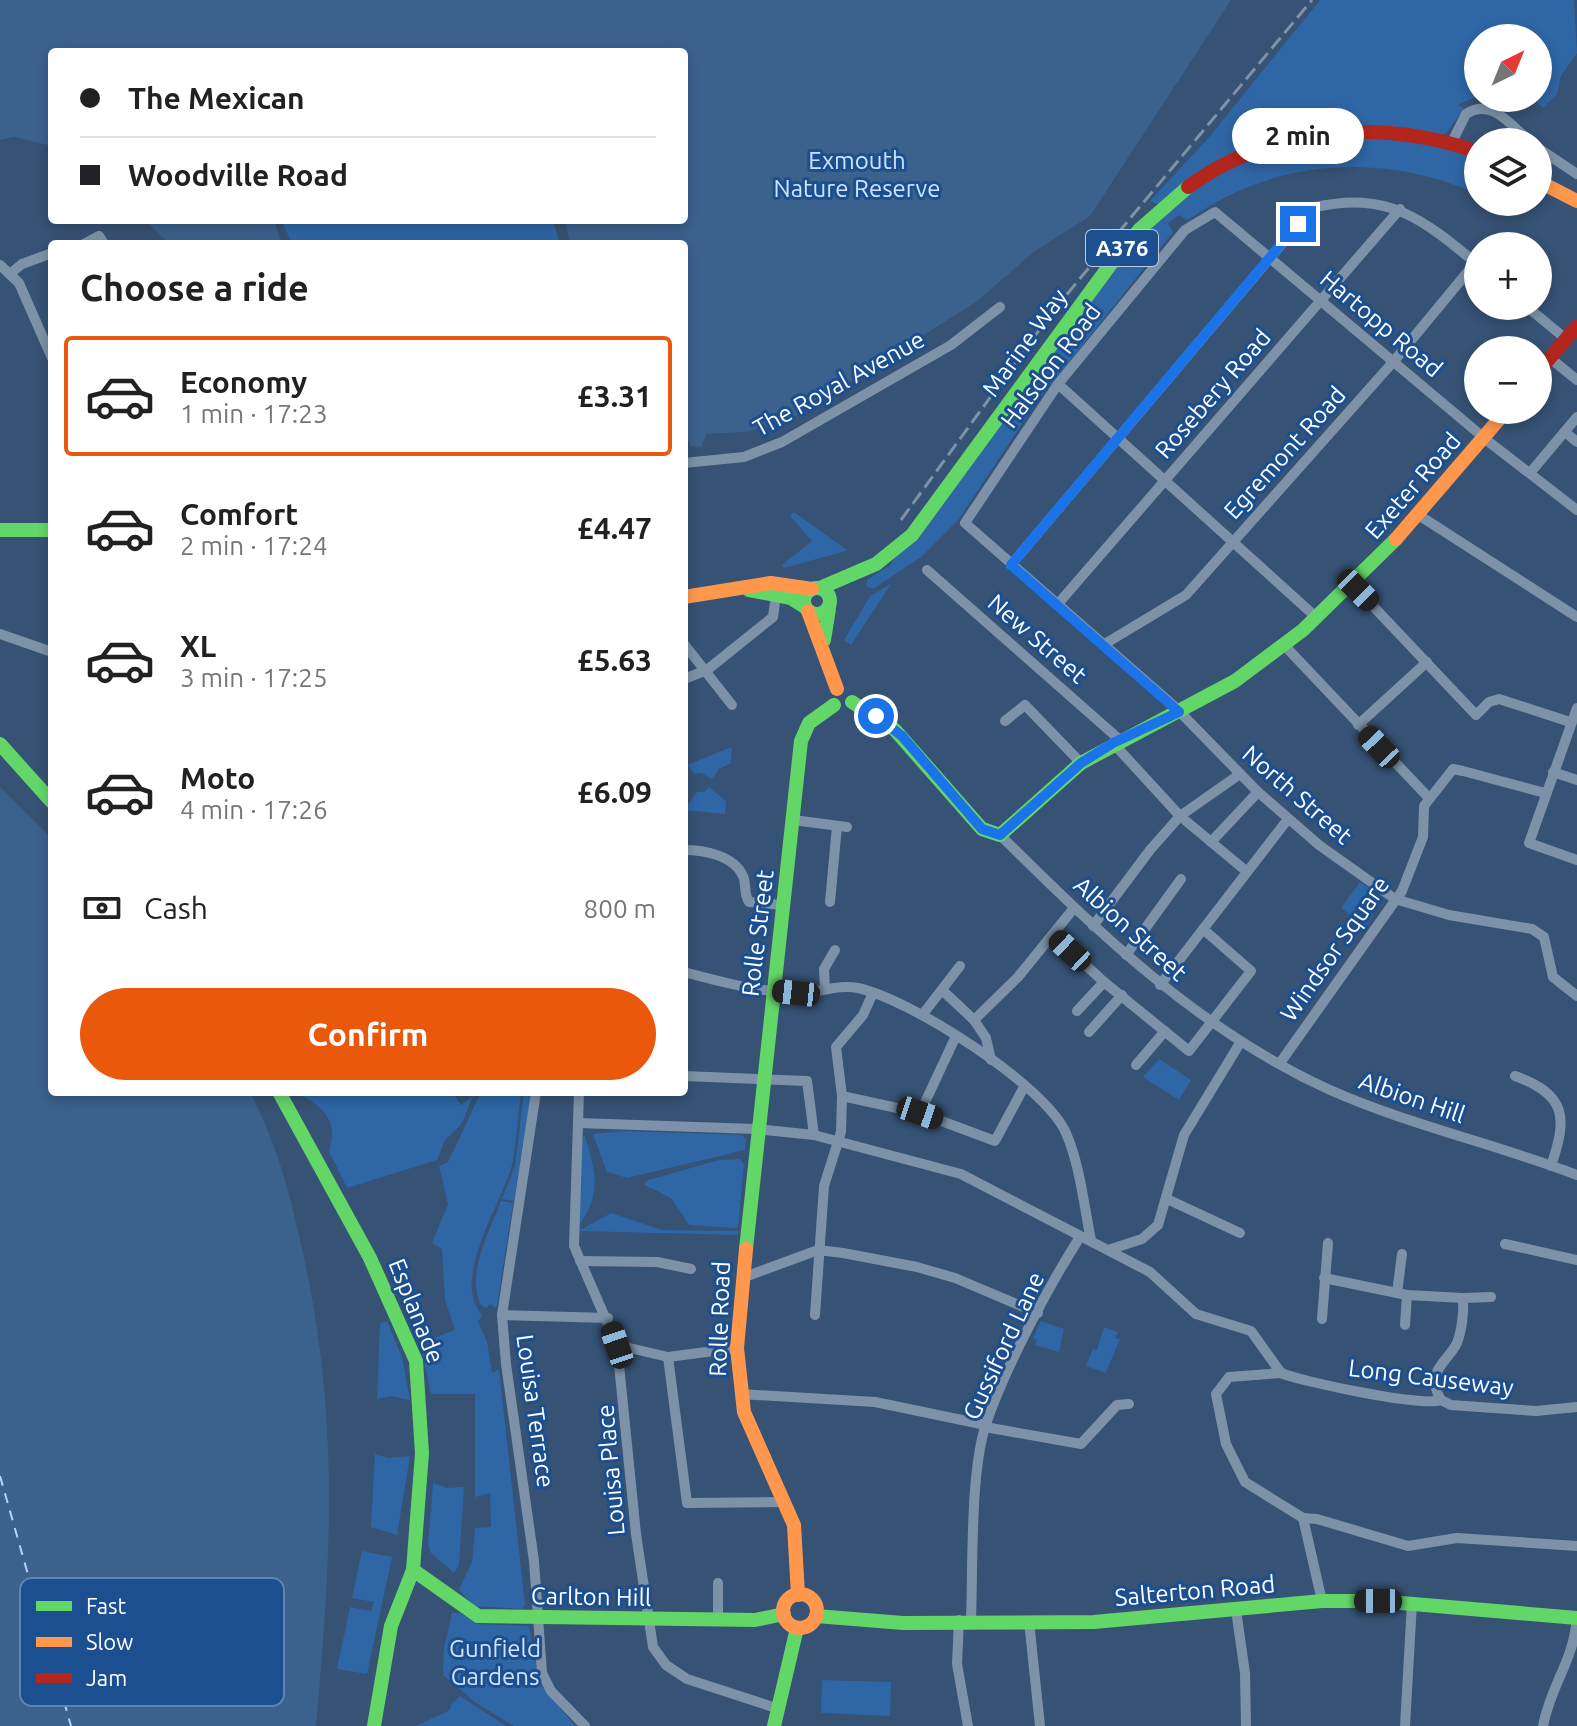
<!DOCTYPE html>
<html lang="en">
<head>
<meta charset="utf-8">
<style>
	body { margin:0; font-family:Ubuntu,sans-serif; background:#f6f6f6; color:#202124; height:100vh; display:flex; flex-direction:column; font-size:30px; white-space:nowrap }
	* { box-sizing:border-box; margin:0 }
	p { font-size:26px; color:#757577 }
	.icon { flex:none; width:44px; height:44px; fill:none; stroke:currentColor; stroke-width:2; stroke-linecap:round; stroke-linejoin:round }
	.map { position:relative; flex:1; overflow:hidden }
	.panel { position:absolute; left:48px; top:240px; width:640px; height:856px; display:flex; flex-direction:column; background:#fff; border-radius:8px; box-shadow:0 4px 12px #0003 }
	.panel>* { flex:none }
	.banner { position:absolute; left:48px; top:48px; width:640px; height:176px; border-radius:8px; box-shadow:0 4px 12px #0003; display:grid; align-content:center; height:176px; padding:0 32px; background:#fff }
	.needle { width:52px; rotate:43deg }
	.tools { position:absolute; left:1464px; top:24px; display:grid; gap:16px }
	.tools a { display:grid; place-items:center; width:88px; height:88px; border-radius:50%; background:#fff; box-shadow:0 4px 12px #0003; font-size:40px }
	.end { position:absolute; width:36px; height:36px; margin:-18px; border:10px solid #1a73e8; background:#fff; box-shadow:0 0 0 4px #fff }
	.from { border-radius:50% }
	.bubble { position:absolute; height:56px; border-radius:28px; background:#fff; box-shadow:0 4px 12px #0003; font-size:26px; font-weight:700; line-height:56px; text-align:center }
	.car { position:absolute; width:24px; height:48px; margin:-24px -12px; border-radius:10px; box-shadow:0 0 6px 2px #0007; background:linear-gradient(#222 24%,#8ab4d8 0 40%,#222 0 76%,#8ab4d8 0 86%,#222 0) }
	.banner b { display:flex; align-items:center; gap:28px; height:76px; font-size:30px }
	.banner b+b { border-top:2px solid #e0e0e0 }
	.banner i { width:20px; height:20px; background:#202124 }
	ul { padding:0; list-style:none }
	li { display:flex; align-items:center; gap:24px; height:120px; margin:0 16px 12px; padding:0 16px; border:4px solid transparent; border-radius:8px }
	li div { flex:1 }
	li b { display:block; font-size:30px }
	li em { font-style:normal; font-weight:700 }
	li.selected { border-color:#ea580c }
	li>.icon { width:72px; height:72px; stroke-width:1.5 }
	h2 { padding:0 32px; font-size:36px; line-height:96px }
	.pay { display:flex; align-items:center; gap:20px; height:88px; padding:0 32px; font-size:30px }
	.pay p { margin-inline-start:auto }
	.primary-button { display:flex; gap:16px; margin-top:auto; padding:16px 32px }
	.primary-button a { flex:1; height:92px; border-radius:48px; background:#ea580c; color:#fff; font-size:32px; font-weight:700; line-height:92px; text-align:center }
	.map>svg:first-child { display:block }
	.green { fill:#2f66a5 }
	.water { fill:#3b618d }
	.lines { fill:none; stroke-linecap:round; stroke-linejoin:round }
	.ferry { stroke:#b5d3f5; stroke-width:2; stroke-dasharray:10 8; stroke-linecap:butt }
	.street { stroke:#7d92a8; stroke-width:10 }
	.fast { stroke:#63d668; stroke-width:14 }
	.slow { stroke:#ff974d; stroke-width:14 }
	.jam { stroke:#b3261e; stroke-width:14 }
	.rail { stroke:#7e92a7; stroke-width:3; stroke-dasharray:14 6; stroke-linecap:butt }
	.route { stroke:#1a73e8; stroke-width:10 }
	.labels { text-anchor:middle; stroke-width:6; stroke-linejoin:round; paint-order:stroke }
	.shield { fill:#1b4f8f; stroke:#bbcadd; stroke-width:2 }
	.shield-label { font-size:22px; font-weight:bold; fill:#fff }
	.park-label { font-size:24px; fill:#cfe3fa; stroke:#1b4f8f }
	.street-label { font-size:24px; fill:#fff; stroke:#1b4f8f }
	.key { fill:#1b4f8f; stroke:#5f84b1; stroke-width:2 }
	.key-label { font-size:22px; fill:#fff }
</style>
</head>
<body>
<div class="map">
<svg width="1577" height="1726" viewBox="0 0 1577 1726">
	<rect width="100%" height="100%" fill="#365274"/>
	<g class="green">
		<path d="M1320,0H1574L1577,53L1561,76L1557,94L1543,108L1532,98H1538V38H1478V96L1457,105L1464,108L1446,134L1286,136L1157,204L1150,201L1210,136Z"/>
		<path d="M1346,136L1433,144L1478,158V194C1381,152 1275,158 1188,220L1179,215L1168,223L1173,232L1033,407L959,519L921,557L873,589L866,586L867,580L889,566L1118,259L1203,181L1283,146Z"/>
		<path d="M281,220H553L560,244H292Z"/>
		<path d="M794,512L847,550L846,551L784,568L782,565L812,541L790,516Z"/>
		<path d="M891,584L851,645L844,640L870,596Z"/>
		<path d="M732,747L731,763L719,769L712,779L701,773L695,774L687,765Z"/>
		<path d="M709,787L726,801L725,814L684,810L697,792H704Z"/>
		<path d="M1360,882L1369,888L1373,916L1366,926L1341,908Z"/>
		<path d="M1159,1059L1191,1080L1179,1100L1143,1077Z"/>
		<path d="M295,1092H452L461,1105L473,1096L462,1123L445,1140L437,1160L347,1188L329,1151C340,1118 320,1105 295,1092Z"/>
		<path d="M481,1092H521C518,1115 517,1138 513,1161C505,1200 449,1278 482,1315L478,1322L487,1341L492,1373L499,1369L525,1605L522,1609L475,1606L459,1590L472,1562L475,1528L491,1527L490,1493L475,1497V1394H431L420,1343L455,1330L445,1300L442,1249L432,1243L448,1204L439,1166L448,1162Z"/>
		<path d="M524,1092H531L514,1201L502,1199L515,1166Z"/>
		<path d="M624,1131L742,1135L746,1140L745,1150L627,1178L607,1172L593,1134Z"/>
		<path d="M585,1136C596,1174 602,1192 579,1226L581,1138Z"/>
		<path d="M740,1159L744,1164L738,1228L689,1225L671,1198L645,1185V1181L719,1160Z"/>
		<path d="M501,1201L513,1203L497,1305L496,1308L490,1304L486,1308L480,1304C467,1270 489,1233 501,1201Z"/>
		<path d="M611,1213L662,1230L738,1231V1235L578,1231Z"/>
		<path d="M387,1321L402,1357L410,1400L392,1396L377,1399L380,1324Z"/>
		<path d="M1041,1321L1064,1329L1059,1352L1035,1345L1037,1340L1033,1338Z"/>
		<path d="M1104,1327L1118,1332L1115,1338L1120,1339L1106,1373L1086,1366L1093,1349L1097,1350Z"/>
		<path d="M375,1454L388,1458L410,1456L397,1535L371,1527Z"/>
		<path d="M433,1483L447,1488L464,1487L459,1565L454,1573L430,1552L428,1544Z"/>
		<path d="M362,1551L392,1557L367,1674L337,1669L350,1607L371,1611L374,1602L352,1598Z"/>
		<path d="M452,1613H460L479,1624L529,1626L540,1684L575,1726H514L476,1703L443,1675L444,1648Z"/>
		<path d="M822,1680L891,1682L890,1716L821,1713Z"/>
		<path d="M460,1696L506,1726H416L450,1710L451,1704Z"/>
	</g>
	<g class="water">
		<path d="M0,0H1231L1090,216L1035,251L976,302L786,422L746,432L707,434L701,447L691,446L684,432V244H570L565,220H684V52H52V146L14,137L0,140Z"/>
		<path d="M145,220H274L282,244H170Z"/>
		<path d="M0,787L52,839V1092H250C277,1143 291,1197 303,1253C340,1420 331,1558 316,1726H0Z"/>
	</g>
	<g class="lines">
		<path class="ferry" d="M0,1476L71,1726"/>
		<g class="street">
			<path d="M1452,142L1466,114C1492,97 1511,126 1531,142"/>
			<path d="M1538,148L1577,174"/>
			<path d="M84,244L99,236L104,244"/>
			<path d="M0,265L19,283L52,358"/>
			<path d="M11,273L22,264L52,253"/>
			<path d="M1526,306L1566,339"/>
			<path d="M1550,358L1577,380"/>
			<path d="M1058,384L1317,618"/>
			<path d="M1565,432L1577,442"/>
			<path d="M684,463L744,457L782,442L951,345L1000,307"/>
			<path d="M1530,473L1577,417"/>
			<path d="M1577,510L1489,442L1215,212L1185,230L1058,384L965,523L1173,705L1258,792L1319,845L1395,899L1449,915L1532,929L1544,937L1553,977L1577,996"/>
			<path d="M1417,514L1577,617"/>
			<path d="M1011,565L1312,208C1388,190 1423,219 1478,265"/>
			<path d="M927,570L1120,740"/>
			<path d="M1353,585L1476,715L1489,702L1499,699L1570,722"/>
			<path d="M1057,605L1400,209"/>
			<path d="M0,634L52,652"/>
			<path d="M684,644L732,705"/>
			<path d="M1103,645L1186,595L1394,361L1475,263"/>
			<path d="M1284,645L1428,797"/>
			<path d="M684,679L707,670L773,617L776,595"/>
			<path d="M1577,708L1529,843L1577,860"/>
			<path d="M1005,721L1025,705L1081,763"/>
			<path d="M1358,725L1427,662"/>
			<path d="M1113,743L1180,816L1246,871"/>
			<path d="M1553,772L1577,780"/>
			<path d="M793,820L847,827"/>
			<path d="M1000,835C1100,934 1200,1031 1330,1090C1409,1125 1496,1144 1577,1175"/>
			<path d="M1211,842L1258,792"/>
			<path d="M684,850C703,850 734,855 743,876C747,885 743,893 749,902L783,905"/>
			<path d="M830,902L837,826"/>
			<path d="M1093,926L1150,850L1180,816L1240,774"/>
			<path d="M1054,936L1104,982L1189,1051L1251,971L1203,929"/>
			<path d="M1126,955L1181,879"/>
			<path d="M684,972C721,982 759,992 798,993C818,993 838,984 858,988C910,999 1045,1085 1066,1133C1080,1165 1084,1206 1091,1240"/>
			<path d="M1160,985L1288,819"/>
			<path d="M825,989L824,969L835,950"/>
			<path d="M942,990L974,1020"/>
			<path d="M1077,1011L1104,982"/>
			<path d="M923,1014L960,966"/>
			<path d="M1089,1032L1122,995"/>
			<path d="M991,1060L986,1038L974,1020L1018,977L1074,908"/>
			<path d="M1280,1063L1402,891L1423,837L1424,806L1453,769L1463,771L1545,793"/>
			<path d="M1136,1065L1165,1031"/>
			<path d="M684,1076L807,1081L814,1135"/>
			<path d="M1515,1076C1568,1095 1567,1119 1551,1166"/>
			<path d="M536,1092L502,1315L506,1364L534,1561L542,1673L551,1691L585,1726"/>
			<path d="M579,1092L574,1246L617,1345L636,1534L653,1647L666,1665L687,1679L779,1709"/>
			<path d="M842,1096L920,1113L995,1141L1024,1087"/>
			<path d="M920,1113L956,1036"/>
			<path d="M578,1123L756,1129L814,1135L961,1174L1150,1272L1196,1314L1251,1331L1281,1373"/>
			<path d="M1167,1199L1240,1233"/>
			<path d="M1505,1244L1577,1260"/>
			<path d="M1111,1249L1142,1239L1158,1225L1184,1135L1240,1043"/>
			<path d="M580,1261L657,1262L691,1269"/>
			<path d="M742,1278L818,1250L843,1253L917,1267L955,1278L1038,1313"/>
			<path d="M1324,1278L1407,1295L1463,1298"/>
			<path d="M1397,1293L1402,1254"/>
			<path d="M502,1315L608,1318"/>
			<path d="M815,1315L824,1186L841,1132L842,1096L836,1047L863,1015L873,993"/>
			<path d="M1322,1319L1328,1243"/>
			<path d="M1405,1325L1407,1295"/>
			<path d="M617,1345L668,1357L737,1348"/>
			<path d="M668,1357L687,1503L785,1502"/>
			<path d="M1281,1373L1229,1377L1216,1394L1226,1444L1245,1482L1303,1518L1317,1519L1408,1546L1457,1538L1577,1546"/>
			<path d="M1281,1373C1303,1382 1422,1407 1441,1400L1451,1405L1536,1411L1577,1407"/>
			<path d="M740,1394L875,1402L986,1425"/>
			<path d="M1441,1400C1424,1371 1447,1363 1457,1343C1462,1330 1464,1311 1463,1298L1491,1297"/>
			<path d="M985,1427L1081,1444L1117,1405L1129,1404"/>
			<path d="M1303,1518L1322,1601"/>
			<path d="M1236,1610L1245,1673L1246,1726"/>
			<path d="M718,1619V1583"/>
			<path d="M959,1620L957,1664L968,1726"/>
			<path d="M971,1620C973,1567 970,1472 986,1424C1005,1368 1048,1287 1080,1237"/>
			<path d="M1029,1621L1040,1726"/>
			<path d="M1405,1726L1412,1603"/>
			<path d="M1543,1726C1551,1684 1573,1663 1577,1618"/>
		</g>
		<g class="fast">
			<path d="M0,530H52"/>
			<circle cx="817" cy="601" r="13"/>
			<path d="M820,588L876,564L912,535L1110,265L1140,229L1188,187"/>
			<path d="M749,590L791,598L805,607"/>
			<path d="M824,640L829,609"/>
			<path d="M852,702L895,730L982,829L1000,835L1081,763L1235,681L1303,630L1396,539"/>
			<path d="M0,744L52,802"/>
			<path d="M279,1092L370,1258L416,1361L422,1453L413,1570"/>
			<path d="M746,1249L801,741L809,723L834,705"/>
			<path d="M413,1570L478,1616L755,1620L784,1614"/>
			<path d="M816,1616L903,1623L1094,1622L1322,1601H1378L1577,1618"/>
			<path d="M374,1726L391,1626L413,1570"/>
			<path d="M774,1726L797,1628"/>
		</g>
		<g class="slow">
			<path d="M1538,181L1577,201"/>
			<path d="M1396,539L1507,410"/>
			<path d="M684,597L771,583L812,589"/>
			<path d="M808,611L837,689"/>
			<path d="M746,1249L737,1348L744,1412L794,1525L798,1595"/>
			<circle cx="800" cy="1611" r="17"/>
		</g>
		<g class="jam">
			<path d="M1188,187C1272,126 1381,118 1478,152"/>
			<path d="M1538,372L1577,326"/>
		</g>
		<path class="rail" d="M901,520L1053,311L1312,0"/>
	</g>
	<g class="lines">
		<path class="route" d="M876,716L902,736L982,829L1000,835L1081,763L1113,743L1179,712L1011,565L1298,224"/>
	</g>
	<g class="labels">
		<rect class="shield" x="1086" y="230" width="72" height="36" rx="6"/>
		<g class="shield-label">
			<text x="1122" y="256">A376</text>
		</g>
		<g class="park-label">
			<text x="857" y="169">Exmouth<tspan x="857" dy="28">Nature Reserve</tspan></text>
			<text x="495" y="1657">Gunfield<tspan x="495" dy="28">Gardens</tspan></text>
		</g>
		<g class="street-label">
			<text transform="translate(1381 324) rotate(40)" y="8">Hartopp Road</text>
			<text transform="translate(1025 343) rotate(-54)" y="8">Marine Way</text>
			<text transform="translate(1051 366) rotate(-53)" y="8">Halsdon Road</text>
			<text transform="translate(839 384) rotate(-29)" y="8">The Royal Avenue</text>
			<text transform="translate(1213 394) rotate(-49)" y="8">Rosebery Road</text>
			<text transform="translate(1285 453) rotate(-48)" y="8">Egremont Road</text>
			<text transform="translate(1413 486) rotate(-49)" y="8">Exeter Road</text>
			<text transform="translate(1037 639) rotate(41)" y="8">New Street</text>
			<text transform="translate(1297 795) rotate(41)" y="8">North Street</text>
			<text transform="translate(1130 929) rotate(42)" y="8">Albion Street</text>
			<text transform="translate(758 933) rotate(-83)" y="8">Rolle Street</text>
			<text transform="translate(1335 949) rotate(-55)" y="8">Windsor Square</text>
			<text transform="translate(1412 1098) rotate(19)" y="8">Albion Hill</text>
			<text transform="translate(416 1311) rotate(68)" y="8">Esplanade</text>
			<text transform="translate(720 1319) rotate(-88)" y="8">Rolle Road</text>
			<text transform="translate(1004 1346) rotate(-65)" y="8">Gussiford Lane</text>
			<text transform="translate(1431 1378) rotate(7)" y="8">Long Causeway</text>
			<text transform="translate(535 1411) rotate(82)" y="8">Louisa Terrace</text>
			<text transform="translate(611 1470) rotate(-95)" y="8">Louisa Place</text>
			<text transform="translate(1195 1591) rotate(-5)" y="8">Salterton Road</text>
			<text transform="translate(591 1597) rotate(1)" y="8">Carlton Hill</text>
		</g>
	</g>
	<rect x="20" y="1578" width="264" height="128" rx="12" class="key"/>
	<rect x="36" y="1601" width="36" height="10" fill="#63d668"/>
	<rect x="36" y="1637" width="36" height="10" fill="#ff974d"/>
	<rect x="36" y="1673" width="36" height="10" fill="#b3261e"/>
	<g class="key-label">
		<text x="86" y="1614">Fast</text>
		<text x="86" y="1650">Slow</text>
		<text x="86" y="1686">Jam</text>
	</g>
</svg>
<div class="tools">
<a><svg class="needle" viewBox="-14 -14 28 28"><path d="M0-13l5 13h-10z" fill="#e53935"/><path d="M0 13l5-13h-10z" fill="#757577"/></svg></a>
<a><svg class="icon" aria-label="layers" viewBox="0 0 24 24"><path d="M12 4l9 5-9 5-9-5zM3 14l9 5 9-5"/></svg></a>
<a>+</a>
<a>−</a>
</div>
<i class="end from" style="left:876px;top:716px"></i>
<i class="end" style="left:1298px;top:224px"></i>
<div class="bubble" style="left:1232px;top:108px;width:132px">2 min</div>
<i class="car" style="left:1358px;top:590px;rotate:135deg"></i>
<i class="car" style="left:1379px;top:747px;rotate:317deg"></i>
<i class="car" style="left:1070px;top:951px;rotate:313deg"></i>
<i class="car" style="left:796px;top:993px;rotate:276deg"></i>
<i class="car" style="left:920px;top:1113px;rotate:109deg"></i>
<i class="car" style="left:617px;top:1345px;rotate:341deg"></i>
<i class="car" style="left:1378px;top:1601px;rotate:270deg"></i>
<div class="banner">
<b><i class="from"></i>The Mexican</b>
<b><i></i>Woodville Road</b>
</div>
<section class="panel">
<h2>Choose a ride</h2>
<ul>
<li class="selected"><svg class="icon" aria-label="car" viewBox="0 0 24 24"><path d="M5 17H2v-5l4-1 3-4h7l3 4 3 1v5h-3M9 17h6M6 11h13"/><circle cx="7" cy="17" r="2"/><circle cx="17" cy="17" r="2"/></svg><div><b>Economy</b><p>1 min · 17:23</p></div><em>£3.31</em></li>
<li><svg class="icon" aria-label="car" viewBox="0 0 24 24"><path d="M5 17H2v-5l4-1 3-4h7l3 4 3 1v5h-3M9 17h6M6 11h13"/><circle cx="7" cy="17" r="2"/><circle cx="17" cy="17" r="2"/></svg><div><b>Comfort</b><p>2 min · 17:24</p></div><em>£4.47</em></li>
<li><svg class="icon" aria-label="car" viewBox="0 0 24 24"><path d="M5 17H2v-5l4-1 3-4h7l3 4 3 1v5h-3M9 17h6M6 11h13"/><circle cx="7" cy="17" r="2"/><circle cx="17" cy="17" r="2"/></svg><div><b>XL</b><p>3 min · 17:25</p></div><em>£5.63</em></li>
<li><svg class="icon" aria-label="car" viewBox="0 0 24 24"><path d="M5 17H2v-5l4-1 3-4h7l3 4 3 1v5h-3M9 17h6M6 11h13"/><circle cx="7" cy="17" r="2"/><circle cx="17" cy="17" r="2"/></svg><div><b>Moto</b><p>4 min · 17:26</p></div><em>£6.09</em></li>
</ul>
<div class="pay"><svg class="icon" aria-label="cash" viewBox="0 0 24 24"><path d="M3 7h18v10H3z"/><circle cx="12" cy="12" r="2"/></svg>Cash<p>800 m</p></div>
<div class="primary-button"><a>Confirm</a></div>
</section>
</div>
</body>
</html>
